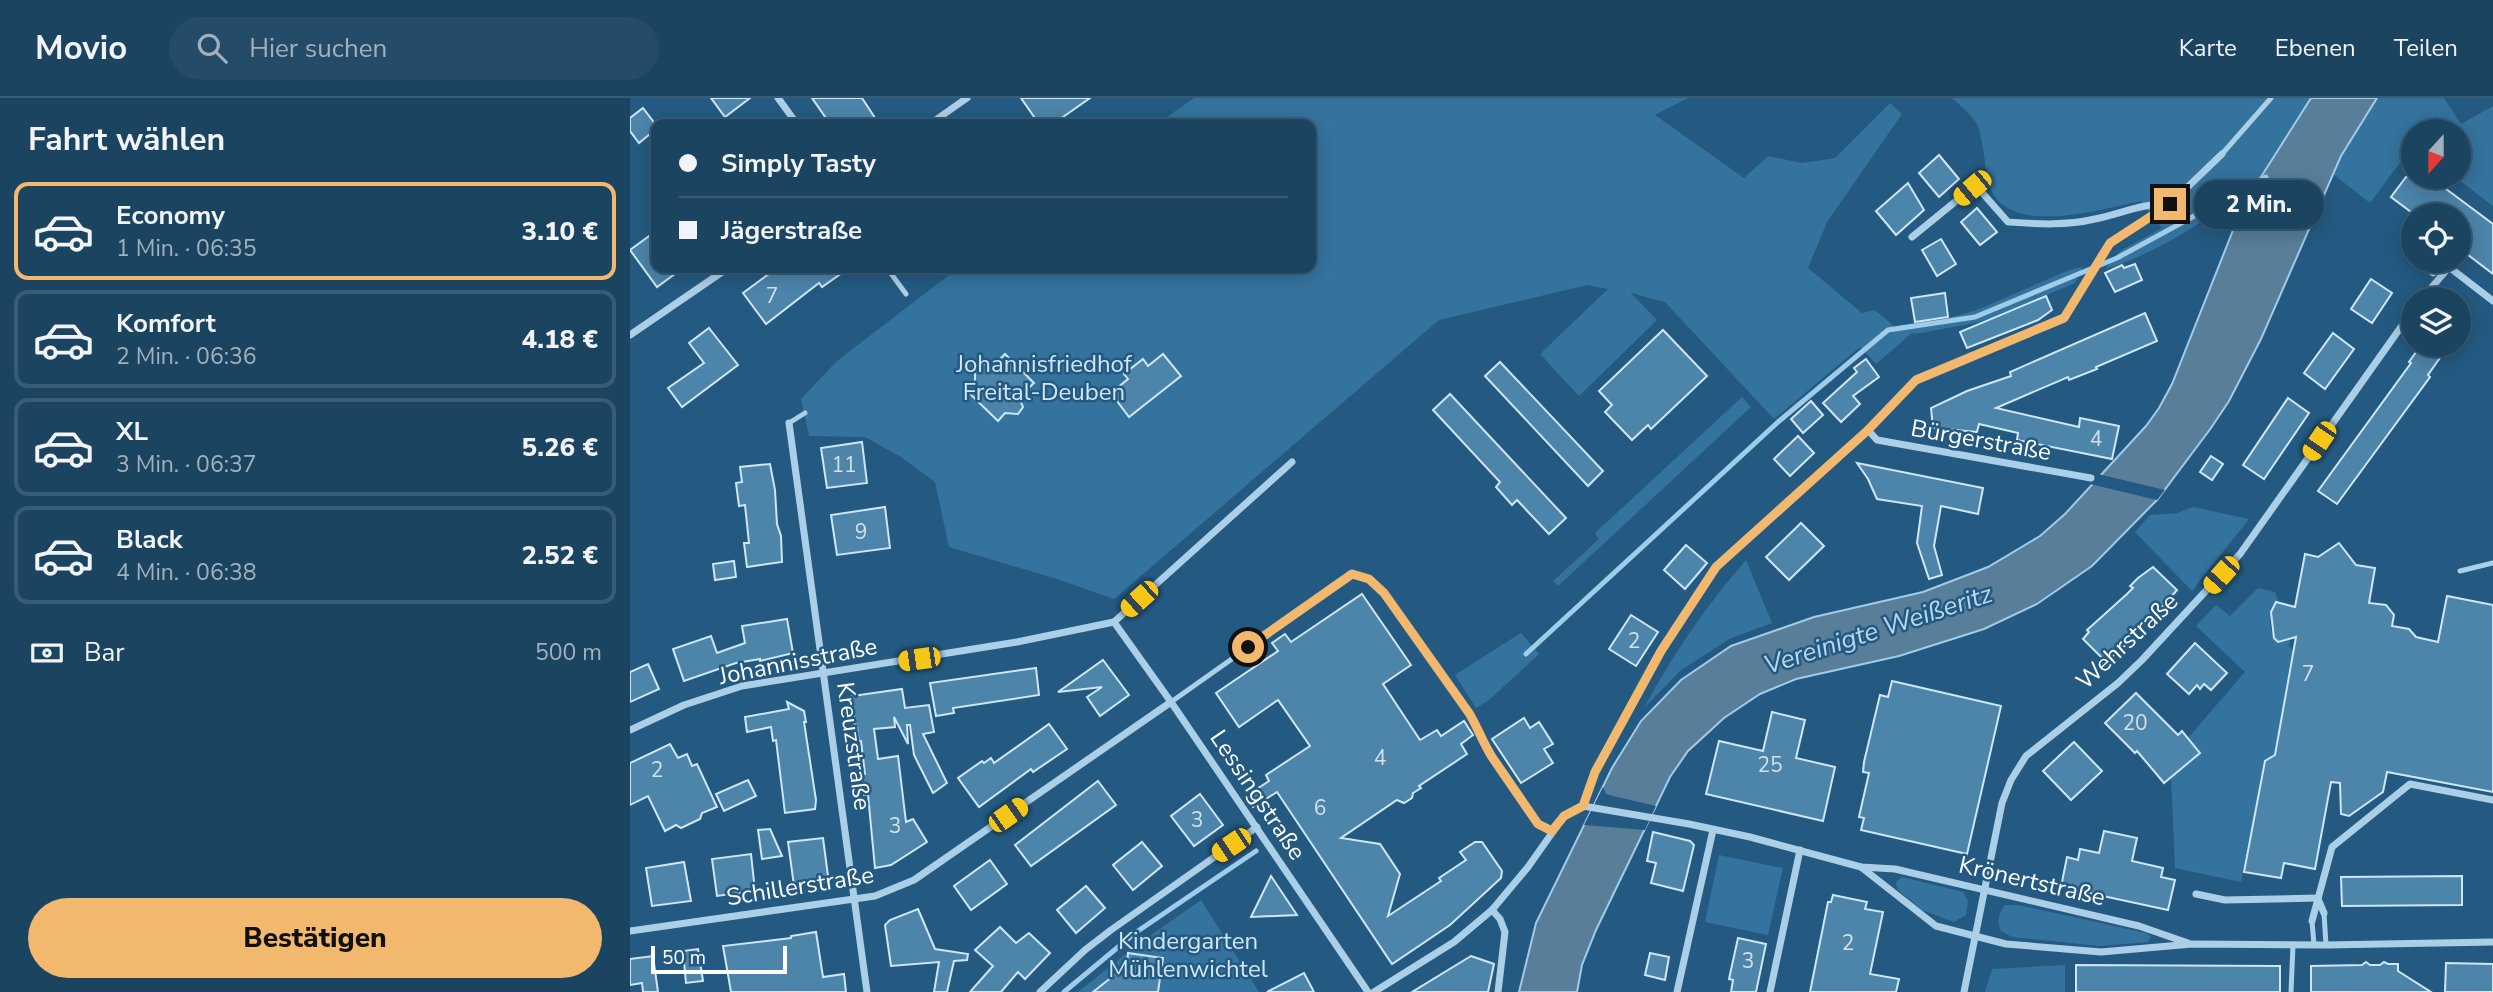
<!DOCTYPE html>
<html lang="de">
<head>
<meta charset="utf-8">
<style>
	body { margin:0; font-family:"Nunito Sans",sans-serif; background:#244b67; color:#f1f3f6; height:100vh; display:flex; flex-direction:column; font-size:26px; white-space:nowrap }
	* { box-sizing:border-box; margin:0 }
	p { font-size:23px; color:#a0b0bd }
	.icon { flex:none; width:38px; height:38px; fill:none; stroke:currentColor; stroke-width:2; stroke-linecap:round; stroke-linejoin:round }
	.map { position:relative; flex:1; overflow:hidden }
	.drawer { display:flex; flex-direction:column; background:#1b4461; width:630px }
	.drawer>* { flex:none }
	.top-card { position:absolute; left:21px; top:21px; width:665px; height:154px; border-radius:14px; box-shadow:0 4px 18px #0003,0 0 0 2px #395c76; display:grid; align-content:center; height:154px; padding:0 28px; background:#1b4461 }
	.needle { width:46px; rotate:201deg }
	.fabs { position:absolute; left:1771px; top:21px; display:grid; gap:14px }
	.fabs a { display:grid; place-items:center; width:70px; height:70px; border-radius:50%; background:#1b4461; box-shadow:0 4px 18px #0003,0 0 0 2px #395c76; font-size:35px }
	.scale { position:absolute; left:21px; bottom:18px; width:136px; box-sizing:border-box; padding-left:7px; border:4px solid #fff; border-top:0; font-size:19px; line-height:24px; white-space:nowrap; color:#fff; -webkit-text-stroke:5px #245a81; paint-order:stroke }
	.end { position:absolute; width:32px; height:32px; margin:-16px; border:9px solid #f1b86e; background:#111; box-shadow:0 0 0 4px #111 }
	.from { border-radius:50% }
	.bubble { position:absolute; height:49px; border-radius:24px; background:#1b4461; box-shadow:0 4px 18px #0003,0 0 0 2px #395c76; font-size:23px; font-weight:800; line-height:49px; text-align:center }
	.car { position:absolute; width:21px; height:42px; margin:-21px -10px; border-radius:9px; box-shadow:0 0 5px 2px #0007; background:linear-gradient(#f5c518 24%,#345 0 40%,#f5c518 0 76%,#345 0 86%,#f5c518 0) }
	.top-card b { display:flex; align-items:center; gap:24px; height:66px; font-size:26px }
	.top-card b+b { border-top:2px solid #395c76 }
	.top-card i { width:18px; height:18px; background:#f1f3f6 }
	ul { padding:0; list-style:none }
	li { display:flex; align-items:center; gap:21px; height:98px; margin:0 14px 10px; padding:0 14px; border:4px solid #395c76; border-radius:14px }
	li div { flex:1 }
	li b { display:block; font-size:26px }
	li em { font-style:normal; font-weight:800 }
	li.current { border-color:#f1b86e }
	li>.icon { width:63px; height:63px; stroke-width:1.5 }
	h2 { padding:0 28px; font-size:32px; line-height:84px }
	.pay { display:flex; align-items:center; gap:18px; height:77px; padding:0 28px; font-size:26px }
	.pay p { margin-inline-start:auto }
	.primary-button { display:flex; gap:14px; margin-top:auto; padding:14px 28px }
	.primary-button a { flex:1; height:80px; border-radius:42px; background:#f1b86e; color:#111; font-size:28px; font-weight:800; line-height:80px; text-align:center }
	header { display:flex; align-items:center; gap:42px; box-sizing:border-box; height:98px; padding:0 35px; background:#1b4461; border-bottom:2px solid #395c76 }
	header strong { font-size:33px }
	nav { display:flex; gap:38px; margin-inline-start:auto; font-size:24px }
	.search { width:490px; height:63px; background:#244b67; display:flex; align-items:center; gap:18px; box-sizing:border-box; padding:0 24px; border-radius:38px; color:#a0b0bd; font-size:26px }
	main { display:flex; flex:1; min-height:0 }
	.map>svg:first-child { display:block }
	.green { fill:#34739d }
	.water { fill:#587e99; stroke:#9fcce8; stroke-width:2 }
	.pier { fill:#245a81 }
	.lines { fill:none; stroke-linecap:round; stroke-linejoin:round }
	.stream { stroke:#9fcce8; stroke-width:5 }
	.building { fill:#4c84aa; stroke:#cee6f5; stroke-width:2 }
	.lane { stroke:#abcfe7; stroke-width:5 }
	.street { stroke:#abcfe7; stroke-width:7 }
	.route { stroke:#f1b86e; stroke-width:9 }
	.labels { text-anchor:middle; stroke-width:5; stroke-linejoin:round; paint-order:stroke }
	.number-label { font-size:21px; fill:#d2e0ea }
	.park-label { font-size:24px; fill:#cee6f5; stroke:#245a81 }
	.street-label { font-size:24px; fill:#fff; stroke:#245a81 }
	.water-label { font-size:26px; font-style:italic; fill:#b6d8ef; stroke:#245a81 }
</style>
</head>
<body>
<header>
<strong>Movio</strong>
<div class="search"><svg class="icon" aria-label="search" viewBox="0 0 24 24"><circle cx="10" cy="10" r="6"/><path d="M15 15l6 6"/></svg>Hier suchen</div>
<nav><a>Karte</a><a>Ebenen</a><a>Teilen</a></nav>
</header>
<main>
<section class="drawer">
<h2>Fahrt wählen</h2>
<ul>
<li class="current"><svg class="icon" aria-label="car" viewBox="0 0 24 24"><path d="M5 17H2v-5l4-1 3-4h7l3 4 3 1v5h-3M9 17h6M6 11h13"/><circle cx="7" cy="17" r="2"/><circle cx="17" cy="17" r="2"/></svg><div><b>Economy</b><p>1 Min. · 06:35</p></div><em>3.10 €</em></li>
<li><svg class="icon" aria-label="car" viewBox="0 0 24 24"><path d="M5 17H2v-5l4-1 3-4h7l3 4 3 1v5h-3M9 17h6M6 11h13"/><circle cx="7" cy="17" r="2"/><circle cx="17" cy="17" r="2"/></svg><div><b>Komfort</b><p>2 Min. · 06:36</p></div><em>4.18 €</em></li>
<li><svg class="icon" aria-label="car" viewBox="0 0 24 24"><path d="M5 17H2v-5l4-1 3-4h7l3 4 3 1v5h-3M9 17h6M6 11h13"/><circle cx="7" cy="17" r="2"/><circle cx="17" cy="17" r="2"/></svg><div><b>XL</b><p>3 Min. · 06:37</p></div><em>5.26 €</em></li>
<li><svg class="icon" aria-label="car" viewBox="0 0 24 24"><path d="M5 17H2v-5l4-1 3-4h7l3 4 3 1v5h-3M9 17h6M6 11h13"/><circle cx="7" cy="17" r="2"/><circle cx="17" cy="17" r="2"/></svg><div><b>Black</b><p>4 Min. · 06:38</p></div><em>2.52 €</em></li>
</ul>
<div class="pay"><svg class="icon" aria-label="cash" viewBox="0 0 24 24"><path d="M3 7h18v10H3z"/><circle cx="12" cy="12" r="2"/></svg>Bar<p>500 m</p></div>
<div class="primary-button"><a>Bestätigen</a></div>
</section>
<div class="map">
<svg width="1863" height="894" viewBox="0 0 1863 894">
	<rect width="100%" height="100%" fill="#245a81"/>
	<g class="green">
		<path d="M564,0H1058L1025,17L1114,80L1138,58L1172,65L1205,60L1260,5L1272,16L1197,124L1178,170L1232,215L1245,212L1264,228L1319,220L1347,212L1439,172L1453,169L1445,185L1365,219L1345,225L1285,236L1282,235L1246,266L1230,249L1144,321L1035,204L1001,195L1027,222L949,298L910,256L978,191L957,187L809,222L484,501L427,481L319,449L305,384L271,359L235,339L179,338L171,301L207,263L328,170H681V26H527Z"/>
		<path d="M1322,0H1681L1631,79L1619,92L1614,104L1604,99C1571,128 1517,159 1475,171L1490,153L1532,130L1511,103C1472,111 1375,141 1359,86C1355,71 1353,34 1345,23C1339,14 1329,7 1322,0Z"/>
		<path d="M1747,0H1814L1831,26L1863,8V108L1825,79H1829V33H1783V47L1740,105L1703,76L1711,58Z"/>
		<path d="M1112,299L1121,309L928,488L923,483L969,441L965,435Z"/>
		<path d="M1563,409L1619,421L1562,493L1505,434L1520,417L1547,415Z"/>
		<path d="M1116,462L1142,525L1099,541L1050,573L1014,610C1043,556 1076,508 1116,462Z"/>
		<path d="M1628,490L1645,494L1649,505C1639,516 1636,533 1649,544L1653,543L1657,538L1660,542L1659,548L1664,553L1644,660L1635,663L1611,784L1545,770L1541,678L1569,655L1558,640L1615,574L1566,528L1586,507L1600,518Z"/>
		<path d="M891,535L909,556L859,602L846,610L825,577Z"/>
		<path d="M1089,757L1153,770L1138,837L1075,824Z"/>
		<path d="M1272,779L1333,794L1338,803L1336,817L1324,824L1292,812L1267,791L1266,784Z"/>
		<path d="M571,802L629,894H448L507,847Z"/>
		<path d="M1375,807H1388L1516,835L1521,839L1518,844L1470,848L1382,839L1371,833C1366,823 1369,816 1375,807Z"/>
		<path d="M1435,867V894H1355L1362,871Z"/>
	</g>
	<path class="water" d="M1681,0H1747L1711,58L1631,241L1599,303L1581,330L1527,402L1462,468L1407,506L1354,531L1269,558L1166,581L1130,596L1094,620L1058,653L1040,679L966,832L952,867L947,894H889L906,825L982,670L1011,623L1051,582L1101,548L1184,519L1293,494L1358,469L1410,438L1435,416L1516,328L1529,310L1542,286L1619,92L1631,79Z"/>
	<g class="pier">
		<path d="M1468,376L1535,392L1527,402L1460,386Z"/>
		<path d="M973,689L976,696L983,698L1026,708L1015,732L954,727Z"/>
	</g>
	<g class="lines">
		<g class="stream">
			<path d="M896,556L1148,324L1258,232L1345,219L1487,160L1636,79"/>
			<path d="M434,894L505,835L626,753"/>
		</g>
	</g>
	<g class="building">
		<path d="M81,0H120L95,19Z"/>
		<path d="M182,0H232L249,26H200Z"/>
		<path d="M391,0H460L423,26H409Z"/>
		<path d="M13,10L26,27V31L9,45L0,33V20Z"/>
		<path d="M1309,57L1329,81L1309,99L1289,75Z"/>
		<path d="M1776,79H1800L1863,126V176L1829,150V117H1785L1761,99Z"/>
		<path d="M1278,85L1294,112L1266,137L1246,113Z"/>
		<path d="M1347,110L1367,134L1350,147L1331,124Z"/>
		<path d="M26,133V170H53L27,189L0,152Z"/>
		<path d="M1311,141L1326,166L1307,178L1292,152Z"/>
		<path d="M1505,166L1512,182L1485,194L1475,175L1492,167L1494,170Z"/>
		<path d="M147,170H219L192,189L189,185L136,226L113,195Z"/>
		<path d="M1741,181L1762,195L1742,225L1721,211Z"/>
		<path d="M1315,195L1318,219L1285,224L1281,200Z"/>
		<path d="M1416,198L1422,212L1408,222L1337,250L1330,234Z"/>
		<path d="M1515,215L1527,243L1466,269L1467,271L1439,282L1438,279L1366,310L1449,329L1450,320L1489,328L1482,361L1387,342L1388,335L1349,326L1347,334L1303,330L1301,310L1337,293L1381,278L1380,274Z"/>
		<path d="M79,230L108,267L52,309L38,290L74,265L59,245Z"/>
		<path d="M1033,232L1077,278L1021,331L1018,327L1002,342L975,314L982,307L969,293Z"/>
		<path d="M1703,235L1724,251L1695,291L1674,275Z"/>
		<path d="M1791,247H1819L1798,277L1800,279L1707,406L1688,393L1781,265L1779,264Z"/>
		<path d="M375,256L404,285L389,299L393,309L388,316L375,315L368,323L336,292L345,282V270L353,266L363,268Z"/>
		<path d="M533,256L551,278L499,319L481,295L498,281L494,276L513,261L518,268Z"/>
		<path d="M1236,261L1249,279L1223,298L1230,306L1211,324L1193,305L1227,274L1224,270Z"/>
		<path d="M870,264L973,373L958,388L855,278Z"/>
		<path d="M820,296L936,420L919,436L887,402L882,407L866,389L870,384L803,312Z"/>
		<path d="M1658,300L1679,315L1634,381L1613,367Z"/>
		<path d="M1181,303L1193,317L1173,335L1161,321Z"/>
		<path d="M1168,338L1184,355L1160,378L1144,361Z"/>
		<path d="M232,344L237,385L197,390L191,350Z"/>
		<path d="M1581,358L1593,366L1582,382L1570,374Z"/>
		<path d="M1227,365L1353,390L1348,416L1311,408L1304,448L1312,477L1299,481L1287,445L1292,408L1247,401L1238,381Z"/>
		<path d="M140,366L145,392L147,426L151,438L152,464L117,469L114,445H119L115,407L109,408L106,385L112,384L110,369Z"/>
		<path d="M255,409L260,450L207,457L201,417Z"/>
		<path d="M1171,425L1194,448L1159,482L1136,459Z"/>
		<path d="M1709,445L1726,467L1745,470L1739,505L1756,507L1764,517L1762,528L1779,531L1786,539L1808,544L1817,498L1863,507V694L1757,674L1753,694L1719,718L1711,716L1710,685L1701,684L1685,771L1654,765L1651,780L1614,774L1635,663L1645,657L1666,539L1648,544L1644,540L1641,514L1646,504L1665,509L1675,456L1688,459Z"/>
		<path d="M1056,447L1077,465L1055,491L1034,472Z"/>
		<path d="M104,463L106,479L85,482L83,466Z"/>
		<path d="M1523,469L1547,492L1529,513L1528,511L1503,536L1497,543L1498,545L1476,564L1453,541L1459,534L1457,532L1497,496L1503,490L1500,488L1508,480Z"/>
		<path d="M732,496L781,567L753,586L790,642L807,632L811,638L834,623L843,637L831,646L837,656L789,688L791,690L783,695L782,700L774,705L767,702L711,740L750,746L770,776L758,818L811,783L809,780L836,762L830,754L845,744H852L872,773L871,780L820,827L762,866L647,694L623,709L616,698L639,683L636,677L680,648L648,602L609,629L586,595L648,553L642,545L655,536L661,544Z"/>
		<path d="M1001,517L1028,534L1006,568L979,551Z"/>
		<path d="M157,521L163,555L130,563V561L106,565L54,583L43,551L81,538L87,555L115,545L112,528Z"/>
		<path d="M1565,545L1597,575L1581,592L1574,586L1570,591L1567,587L1559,596L1537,576Z"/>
		<path d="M473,562L499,597L470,618L457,599L472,589L428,594Z"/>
		<path d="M18,566L29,591L0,604V574Z"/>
		<path d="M406,570L409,597L323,610L324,615L306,618L300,585Z"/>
		<path d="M1262,583L1371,608L1337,756L1231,732L1234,720L1229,719L1239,675L1233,674L1234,664L1250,597L1258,599Z"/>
		<path d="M272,591L275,610L299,607L304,634L293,636L317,685L303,695L284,657L280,627H277L278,646L264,619L265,629L244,631L248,661L268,658L276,724L283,721L297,744L261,767L245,770L238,697H234L231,676H235L231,643H229L227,630L225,631L222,598Z"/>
		<path d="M1506,595L1548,637L1552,633L1570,655L1534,685L1507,653L1505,655L1475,625Z"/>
		<path d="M157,604L174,613L176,624H174L186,702L185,711L155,715L146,642L143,643L141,629L117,634L115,619L159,611Z"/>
		<path d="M1142,614L1175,622L1166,660L1205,669L1193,723L1076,696L1089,643L1133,653Z"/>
		<path d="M894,620L900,630L909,624L923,646L914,651L923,665L891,685L862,641Z"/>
		<path d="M419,626L437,651L403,674L401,671L349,709L328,680L352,663L354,665L361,660L364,665Z"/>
		<path d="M1444,644L1472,673L1441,702L1413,673Z"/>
		<path d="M40,646L48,660L57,656L62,668L67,666L87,709L72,715L70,721L51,730L46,727L35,733L18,698L0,707V665Z"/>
		<path d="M118,682L126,698L94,713L86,696Z"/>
		<path d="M468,683L486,707L401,768L385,747Z"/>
		<path d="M570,696L593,727L564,748L541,718Z"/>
		<path d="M140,731L152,758L132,761L128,732Z"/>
		<path d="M1474,733L1507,740L1502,763L1533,770L1531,779L1545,782L1538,812L1431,789L1437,759L1448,762L1450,751L1469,755Z"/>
		<path d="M1023,734L1060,743L1064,747L1053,793L1021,785L1026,765L1017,763Z"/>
		<path d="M193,740L198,778L194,784L164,788L158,744Z"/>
		<path d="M512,744L532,768L503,792L483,767Z"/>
		<path d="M121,756L125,793L87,798L82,761Z"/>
		<path d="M360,762L377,786L341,812L324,788Z"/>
		<path d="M54,764L61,803L22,808L16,770Z"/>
		<path d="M641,778L667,817L621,819Z"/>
		<path d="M1832,778V807L1712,808L1711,779Z"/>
		<path d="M456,788L475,810L446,835L427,812Z"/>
		<path d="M1203,797L1237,804L1235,811L1253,814L1240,876L1269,881L1266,894H1180L1198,804H1201Z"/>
		<path d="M288,811L305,851L338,856L337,862L324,863L317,894H304L309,864L261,868L255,827L260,822Z"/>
		<path d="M370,829L386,845L399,835L420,855L395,881L388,874L371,894H340L363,868L345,852Z"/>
		<path d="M186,834L193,879L214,876L216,894H101L93,848L161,840V838Z"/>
		<path d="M1108,840L1136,846L1126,894H1101L1103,882L1099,881Z"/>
		<path d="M68,851L73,883L56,885L53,853Z"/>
		<path d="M498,855L533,860L528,894H463L497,867Z"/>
		<path d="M1020,855L1039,859L1035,882L1015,877Z"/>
		<path d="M23,858L28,894H13L12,885L0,887V861Z"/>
		<path d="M841,858L864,866L858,894H782Z"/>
		<path d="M1736,864L1740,867H1750L1754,864L1758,866H1768V873L1801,894H1681V868L1732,867Z"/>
		<path d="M1816,865L1863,866V894H1815Z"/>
		<path d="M1446,867L1650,868V894H1446Z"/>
		<path d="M674,875L684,894H637Z"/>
	</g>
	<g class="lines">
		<g class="lane">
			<path d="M1592,56L1641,0"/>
			<path d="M1785,163L1803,176L1816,170"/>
			<path d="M257,170L276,196"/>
			<path d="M159,325L175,315"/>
			<path d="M1830,473L1863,465"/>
			<path d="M541,604L722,476L739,481L754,495L839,615C848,630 853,645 862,659L908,725L922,733"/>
			<path d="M1694,815L1696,847"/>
			<path d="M1682,823L1684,847"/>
			<path d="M1661,894L1663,847"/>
		</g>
		<g class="street">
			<path d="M148,0L167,26"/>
			<path d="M300,26L337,0"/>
			<path d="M1282,139L1342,90H1348L1378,124C1408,126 1435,128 1465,121C1490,116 1513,105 1539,106"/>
			<path d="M1792,201L1819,169L1863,203"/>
			<path d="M0,237L98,170"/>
			<path d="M159,325L237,894"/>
			<path d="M1238,332L1247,342L1461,380"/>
			<path d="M484,524L541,604L738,894"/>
			<path d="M0,632L54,607L112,588L387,544L484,524L662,364"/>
			<path d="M953,708L965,674L1031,553L1086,469L1238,332L1286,282L1434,220L1480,145L1540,106L1592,56"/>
			<path d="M953,708L1059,726L1120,739L1231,769L1265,771L1509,828L1558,845"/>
			<path d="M1231,769L1306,828L1376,846L1471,854L1562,846L1696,847L1863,844"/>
			<path d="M1566,796L1595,802L1688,800"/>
			<path d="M1688,801L1694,815"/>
			<path d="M862,812L870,821L875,834L868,894"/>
			<path d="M1682,823L1702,749L1780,686L1863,702"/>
			<path d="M0,833L245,798L284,782L541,604"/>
			<path d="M410,894L455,852L481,832L627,729"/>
			<path d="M744,894L824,844L862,812L898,769L934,718L953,708"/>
			<path d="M1047,894L1083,732"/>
			<path d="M1140,894L1170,752"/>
			<path d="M1334,894L1372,705L1381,682L1396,658L1488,585L1512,562L1610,456L1783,212"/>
		</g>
	</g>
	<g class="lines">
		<path class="route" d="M618,549L722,476L739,481L754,495L839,615C848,630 853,645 862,659L908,726L922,733L934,718L953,708L965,674L1031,553L1086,469L1238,332L1286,282L1434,220L1480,145L1540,106"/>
	</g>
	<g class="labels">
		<g class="number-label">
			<text x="142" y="205">7</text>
			<text x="1466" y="348">4</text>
			<text x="214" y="374">11</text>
			<text x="231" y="441">9</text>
			<text x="1004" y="550">2</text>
			<text x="1678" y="583">7</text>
			<text x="1505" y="632">20</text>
			<text x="750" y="667">4</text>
			<text x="1140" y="674">25</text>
			<text x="27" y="679">2</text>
			<text x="690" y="717">6</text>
			<text x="567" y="729">3</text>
			<text x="265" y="735">3</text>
			<text x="1218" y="852">2</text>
			<text x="1118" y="870">3</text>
		</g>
		<g class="park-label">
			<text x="414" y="274">Johannisfriedhof<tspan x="414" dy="28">Freital-Deuben</tspan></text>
			<text x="558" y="851">Kindergarten<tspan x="558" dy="28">Mühlenwichtel</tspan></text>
		</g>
		<g class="street-label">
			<text transform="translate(1351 342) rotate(10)" y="8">Bürgerstraße</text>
			<text transform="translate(1497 543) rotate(-43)" y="8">Wehrstraße</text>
			<text transform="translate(168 563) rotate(-11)" y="8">Johannisstraße</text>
			<text transform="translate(224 648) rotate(82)" y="8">Kreuzstraße</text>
			<text transform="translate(628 697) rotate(56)" y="8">Lessingstraße</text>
			<text transform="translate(1402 783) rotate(13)" y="8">Krönertstraße</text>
			<text transform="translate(170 788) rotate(-9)" y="8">Schillerstraße</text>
		</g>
		<g class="water-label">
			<text transform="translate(1248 531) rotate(-18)" y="9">Vereinigte Weißeritz</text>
		</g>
	</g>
</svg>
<div class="fabs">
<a><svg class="needle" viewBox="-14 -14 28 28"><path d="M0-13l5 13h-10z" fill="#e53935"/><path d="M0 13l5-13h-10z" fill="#a0b0bd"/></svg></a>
<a><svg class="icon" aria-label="locate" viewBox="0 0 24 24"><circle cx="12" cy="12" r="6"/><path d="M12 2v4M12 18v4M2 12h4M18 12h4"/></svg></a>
<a><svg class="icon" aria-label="layers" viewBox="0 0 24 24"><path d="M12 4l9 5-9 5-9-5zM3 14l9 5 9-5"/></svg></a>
</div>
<div class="scale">50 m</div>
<i class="end from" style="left:618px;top:549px"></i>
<i class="end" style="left:1540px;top:106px"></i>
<div class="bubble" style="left:1564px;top:82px;width:130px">2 Min.</div>
<i class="car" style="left:1342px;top:90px;rotate:230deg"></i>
<i class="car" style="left:1689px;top:343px;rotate:214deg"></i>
<i class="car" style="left:1591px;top:477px;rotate:222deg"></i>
<i class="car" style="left:509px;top:501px;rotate:228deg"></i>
<i class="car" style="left:289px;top:561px;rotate:262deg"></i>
<i class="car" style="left:378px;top:717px;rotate:55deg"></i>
<i class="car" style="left:601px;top:747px;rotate:236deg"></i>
<div class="top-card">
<b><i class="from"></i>Simply Tasty</b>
<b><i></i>Jägerstraße</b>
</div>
</div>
</main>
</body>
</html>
